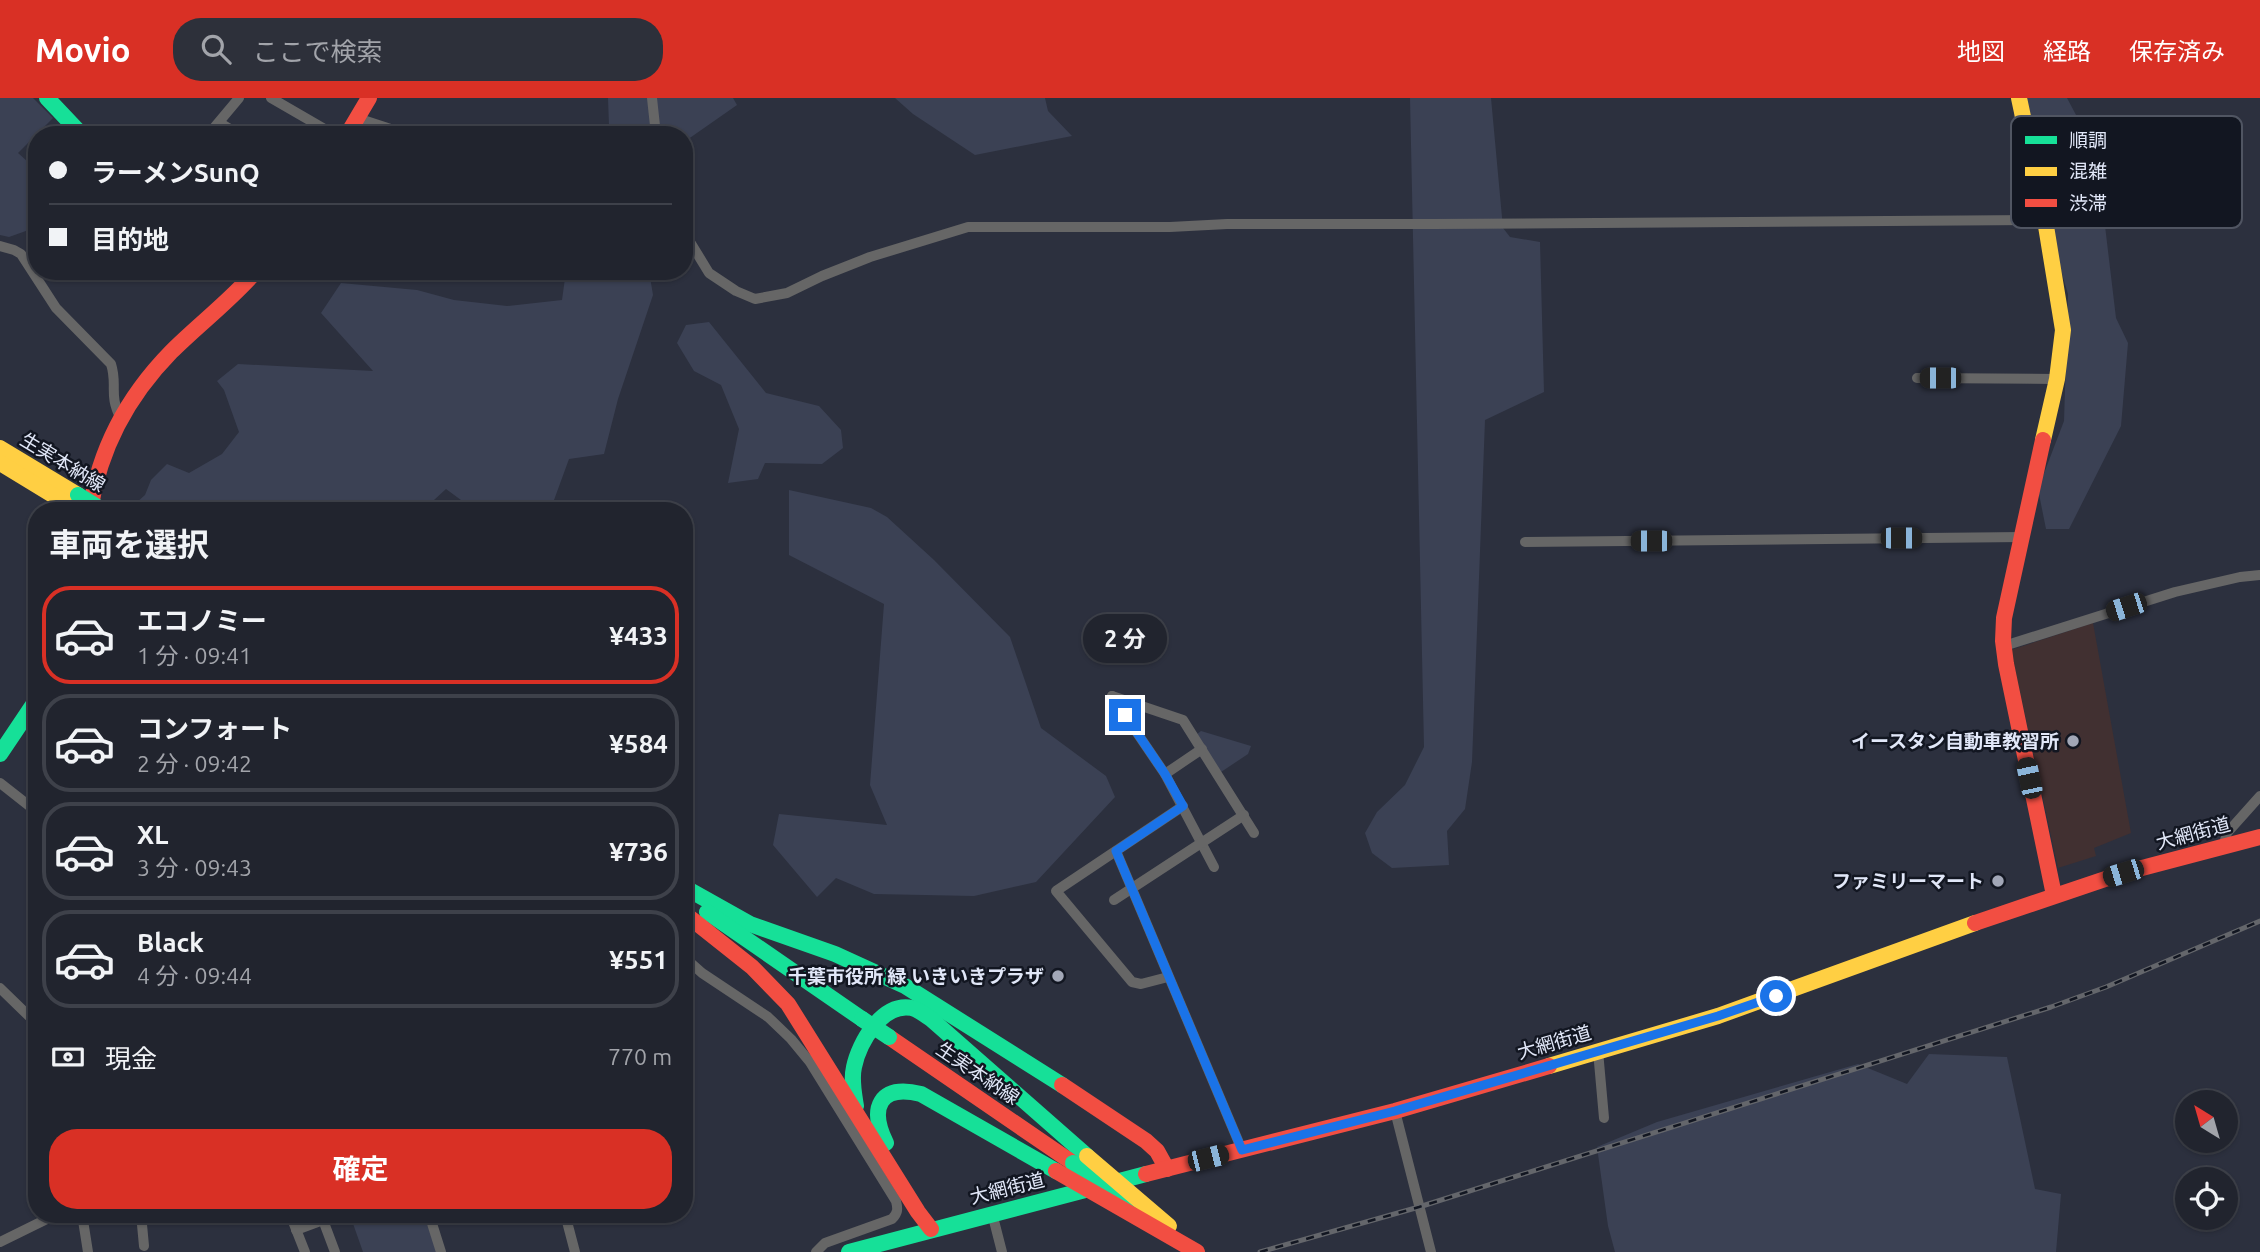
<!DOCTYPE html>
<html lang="ja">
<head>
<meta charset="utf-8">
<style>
	body { margin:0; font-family:Ubuntu,"Noto Sans JP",sans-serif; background:#2d303a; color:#f1f3f6; height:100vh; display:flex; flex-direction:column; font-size:26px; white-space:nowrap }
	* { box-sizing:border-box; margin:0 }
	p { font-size:23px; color:#a2a4aa }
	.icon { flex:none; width:38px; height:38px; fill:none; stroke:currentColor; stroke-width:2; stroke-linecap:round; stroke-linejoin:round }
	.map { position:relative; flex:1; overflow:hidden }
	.drawer { position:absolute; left:28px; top:404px; width:665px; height:721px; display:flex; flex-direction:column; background:#21242e; border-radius:28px; box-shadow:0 2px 5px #0004,0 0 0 2px #3e414a }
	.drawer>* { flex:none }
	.banner { position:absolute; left:28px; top:28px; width:665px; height:154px; border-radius:28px; box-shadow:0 2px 5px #0004,0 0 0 2px #3e414a; display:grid; align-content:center; height:154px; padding:0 21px; background:#21242e }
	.needle { width:46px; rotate:323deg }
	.buttons { position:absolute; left:2175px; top:992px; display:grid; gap:14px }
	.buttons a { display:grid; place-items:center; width:63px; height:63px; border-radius:50%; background:#21242e; box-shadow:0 2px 5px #0004,0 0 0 2px #3e414a; font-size:35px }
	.end { position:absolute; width:32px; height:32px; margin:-16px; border:9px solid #1a73e8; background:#fff; box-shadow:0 0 0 4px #fff }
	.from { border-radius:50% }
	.bubble { position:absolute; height:49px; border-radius:24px; background:#21242e; box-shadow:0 2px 5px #0004,0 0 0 2px #3e414a; font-size:23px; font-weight:700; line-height:49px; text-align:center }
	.car { position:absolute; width:21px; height:42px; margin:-21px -10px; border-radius:9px; box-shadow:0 0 5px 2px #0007; background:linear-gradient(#222 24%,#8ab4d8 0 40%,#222 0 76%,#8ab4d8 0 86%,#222 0) }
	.banner b { display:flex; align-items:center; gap:24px; height:66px; font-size:26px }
	.banner b+b { border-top:2px solid #3e414a }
	.banner i { width:18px; height:18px; background:#f1f3f6 }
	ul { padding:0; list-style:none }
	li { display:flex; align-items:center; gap:21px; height:98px; margin:0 14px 10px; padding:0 7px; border:4px solid #3e414a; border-radius:28px }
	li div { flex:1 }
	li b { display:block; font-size:26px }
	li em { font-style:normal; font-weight:700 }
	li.on { border-color:#d93025 }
	li>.icon { width:63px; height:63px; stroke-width:1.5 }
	h2 { padding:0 21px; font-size:32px; line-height:84px }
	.pay { display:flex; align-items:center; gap:18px; height:77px; padding:0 21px; font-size:26px }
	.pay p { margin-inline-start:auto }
	.primary-button { display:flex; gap:14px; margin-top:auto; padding:14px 21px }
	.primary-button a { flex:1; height:80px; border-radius:28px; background:#d93025; color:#fff; font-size:28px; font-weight:700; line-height:80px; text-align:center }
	header { display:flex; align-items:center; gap:42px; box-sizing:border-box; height:98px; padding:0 35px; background:#d93025; color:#fff }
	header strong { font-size:33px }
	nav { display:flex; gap:38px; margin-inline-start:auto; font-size:24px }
	.search { width:490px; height:63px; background:#2d303a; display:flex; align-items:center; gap:18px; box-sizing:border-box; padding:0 24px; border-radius:28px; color:#a2a4aa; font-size:26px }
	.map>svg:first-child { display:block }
	.education { fill:#413031 }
	.green { fill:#3b4154 }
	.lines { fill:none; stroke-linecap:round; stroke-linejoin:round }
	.street { stroke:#666; stroke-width:10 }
	.fast { stroke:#16e098; stroke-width:16 }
	.slow { stroke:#ffcf43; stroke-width:16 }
	.jam { stroke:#f24e42; stroke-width:16 }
	.rail-casing { stroke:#64666b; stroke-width:5 }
	.rail { stroke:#121621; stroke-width:2.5; stroke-dasharray:8; stroke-linecap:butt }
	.fast-bridge { stroke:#16e098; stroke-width:16 }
	.slow-bridge { stroke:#ffcf43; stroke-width:16 }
	.jam-bridge { stroke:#f24e42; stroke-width:16 }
	.route { stroke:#1a73e8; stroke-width:9 }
	.poi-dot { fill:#a2a7b7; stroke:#121621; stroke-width:2.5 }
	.labels { text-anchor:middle; stroke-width:5; stroke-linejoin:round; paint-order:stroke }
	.street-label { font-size:19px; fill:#e1e7f8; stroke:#121621 }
	.poi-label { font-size:19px; font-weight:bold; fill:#e1e7f8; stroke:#121621; text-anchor:end }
	.key { fill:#121621; stroke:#505562; stroke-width:2 }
	.key-label { font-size:19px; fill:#e1e7f8 }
</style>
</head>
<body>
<header>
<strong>Movio</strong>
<div class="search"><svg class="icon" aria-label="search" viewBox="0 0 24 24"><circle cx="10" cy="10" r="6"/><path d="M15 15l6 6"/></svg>ここで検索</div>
<nav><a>地図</a><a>経路</a><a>保存済み</a></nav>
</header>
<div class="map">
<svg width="2260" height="1154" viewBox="0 0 2260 1154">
	<rect width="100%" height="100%" fill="#2c303e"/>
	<path class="education" d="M2093,525L2131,735L2094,750L2096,758L2058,770L2011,552Z"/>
	<g class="green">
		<path d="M0,0H33L53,20L18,55L37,72V129L9,139L0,137Z"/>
		<path d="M608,0H733L737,7L684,44V37H603L609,28Z"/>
		<path d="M895,0H1045L1048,13L1072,38L975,57L913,16Z"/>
		<path d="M1410,0H1491L1503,130L1510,139L1540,144L1544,294L1485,322L1472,664L1465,711L1447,733L1449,767L1392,770L1372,755L1365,735L1377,714L1405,687L1424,649Z"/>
		<path d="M2028,0H2067L2092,47L2098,69L2116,220L2128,245L2121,328L2069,431H2046L2038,391L2064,323L2068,196L2042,108L2012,49L2014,14Z"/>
		<path d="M566,173H649L653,197L618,301L604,356L569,361L550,413H476L446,391L422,413H127L145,397L151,382L167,366L189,375L222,356L239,334L224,292L217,283L238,266L373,273L321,215L341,185L417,192L454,202L507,208L562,202Z"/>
		<path d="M709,224L766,295L819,308L841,332L843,350L822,366L765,365L758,381L728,385L739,331L721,287L694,273L677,245L686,227Z"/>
		<path d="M789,392L871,410L887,419L934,462L1010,539L1041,630L1106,678L1115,699L1036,784L974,798L874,796L836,780L817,799L773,747L779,716L887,727L870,687L884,506L789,457Z"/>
		<path d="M1201,633L1251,648L1248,656L1221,674L1196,637Z"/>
		<path d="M1929,956L2007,959L2035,1091L2061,1096L2056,1154H1615L1608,1128L1597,1049L1657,1024L1858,966L1907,986Z"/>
		<path d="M350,1117H424L437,1154H363Z"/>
	</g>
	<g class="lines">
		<g class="street">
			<path d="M271,0L335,37"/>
			<path d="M652,0L656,37"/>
			<path d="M357,20L409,37"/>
			<path d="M220,25L240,37"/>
			<path d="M208,37L239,0"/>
			<path d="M684,134L709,175L736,193L755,201L787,195L822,178L870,159L968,129H1170L1227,126H1432L2045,122"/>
			<path d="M0,148L14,152L21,156L56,210L111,266C118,288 108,296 121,321"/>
			<path d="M1917,280L2057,281"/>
			<path d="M1525,444L2023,439"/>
			<path d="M2004,548L2175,494L2240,479L2260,477"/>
			<path d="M1112,598L1183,622L1254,735"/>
			<path d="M1112,598L1165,676L1214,769"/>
			<path d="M1165,676L1202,651"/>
			<path d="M0,685L37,714"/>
			<path d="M2223,749L2227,735L2260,698"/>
			<path d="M1116,753L1242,1052"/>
			<path d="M1114,802L1244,717"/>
			<path d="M684,859L702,875L768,919L791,941L810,964L896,1103C898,1111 898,1115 892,1121L825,1145L816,1154"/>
			<path d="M1168,879L1141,886L1132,884L1056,793L1183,708"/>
			<path d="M0,890L37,926"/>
			<path d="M1598,953L1604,1020"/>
			<path d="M1395,1013L1431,1154"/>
			<path d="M992,1115L1002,1154"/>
			<path d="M82,1116L88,1154"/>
			<path d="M141,1116L144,1148"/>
			<path d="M290,1116L305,1154"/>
			<path d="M429,1116L441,1154"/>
			<path d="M565,1116L575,1154"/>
			<path d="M296,1132L323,1122L335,1154"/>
			<path d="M0,1144L57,1116"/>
		</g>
		<g class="fast">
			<path d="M47,0L82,37"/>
			<path d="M0,656L37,601"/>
			<path d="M684,789L750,826L835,856L905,888L1062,987"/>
			<path d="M707,814L862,921"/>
			<path d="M856,1008C854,995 851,982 854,969C859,945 882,904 912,910C919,912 925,917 931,921L1087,1058"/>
			<path d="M886,1045C869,1010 879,986 921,996L1056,1073"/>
			<path d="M849,1154L1146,1076"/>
		</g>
		<g class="slow">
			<path d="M2019,0L2045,122L2063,232L2057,281L2043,342"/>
			<path d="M0,350L78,397"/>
			<path d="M0,365L79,413"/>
			<path d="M1549,968L1718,918L1975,825"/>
		</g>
		<g class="jam">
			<path d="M347,37L369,0"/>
			<path d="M2043,342L2004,520L2003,543L2006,566L2054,797"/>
			<path d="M90,413C99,352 128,298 171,254C199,226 230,203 256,173"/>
			<path d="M684,815L752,869L788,906L918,1114L931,1131"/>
			<path d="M1975,825L2123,775L2260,739"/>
			<path d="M889,939L1073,1065"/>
			<path d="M1062,987L1146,1043L1157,1053L1167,1071"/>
			<path d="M1146,1076L1395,1013L1549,968"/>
		</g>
		<g class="rail-casing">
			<path id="rail" d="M1260,1154L1419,1109L2051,909L2106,889L2260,823"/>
		</g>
		<use href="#rail" class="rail"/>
		<g class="fast-bridge">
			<path d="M78,397L104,413"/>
			<path d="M862,921L889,939"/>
			<path d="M1073,1065L1131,1103"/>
		</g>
		<path class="slow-bridge" d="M1087,1058L1169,1128"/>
		<path class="jam-bridge" d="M1056,1073L1197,1154"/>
	</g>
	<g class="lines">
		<path class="route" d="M1125,617L1165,676L1183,708L1116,753L1242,1052L1395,1013L1718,918L1776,898"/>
	</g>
	<g class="poi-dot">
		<circle cx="2073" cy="643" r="7"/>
		<circle cx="1998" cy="783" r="7"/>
		<circle cx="1058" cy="878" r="7"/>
	</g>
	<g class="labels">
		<g class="street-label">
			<text transform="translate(63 364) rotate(31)" y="7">生実本納線</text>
			<text transform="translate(2193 735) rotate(-15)" y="7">大網街道</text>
			<text transform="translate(1554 944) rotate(-16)" y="7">大網街道</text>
			<text transform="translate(978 975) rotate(34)" y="7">生実本納線</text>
			<text transform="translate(1007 1090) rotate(-14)" y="7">大網街道</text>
		</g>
		<g class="poi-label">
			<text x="2059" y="650">イースタン自動車教習所</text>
			<text x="1984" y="790">ファミリーマート</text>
			<text x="1044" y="885">千葉市役所 緑 いきいきプラザ</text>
		</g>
	</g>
	<rect x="2011" y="18" width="231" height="112" rx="10" class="key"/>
	<rect x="2025" y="38" width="32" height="8" fill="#16e098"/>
	<rect x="2025" y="69" width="32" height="9" fill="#ffcf43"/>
	<rect x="2025" y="101" width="32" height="8" fill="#f24e42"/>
	<g class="key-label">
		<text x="2069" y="49">順調</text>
		<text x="2069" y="80">混雑</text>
		<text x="2069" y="112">渋滞</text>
	</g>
</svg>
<div class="buttons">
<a><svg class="needle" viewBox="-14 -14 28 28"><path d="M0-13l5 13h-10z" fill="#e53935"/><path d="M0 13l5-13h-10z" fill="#a2a4aa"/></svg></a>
<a><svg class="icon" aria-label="locate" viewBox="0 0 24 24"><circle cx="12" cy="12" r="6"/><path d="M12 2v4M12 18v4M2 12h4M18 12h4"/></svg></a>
</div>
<i class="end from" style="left:1776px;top:898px"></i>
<i class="end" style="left:1125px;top:617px"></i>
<div class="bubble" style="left:1083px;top:516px;width:84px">2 分</div>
<i class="car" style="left:1940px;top:280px;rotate:270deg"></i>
<i class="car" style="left:1901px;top:440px;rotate:90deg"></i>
<i class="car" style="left:1651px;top:443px;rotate:270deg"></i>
<i class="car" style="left:2126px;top:509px;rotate:252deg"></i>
<i class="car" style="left:2029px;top:680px;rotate:348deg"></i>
<i class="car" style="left:2123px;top:775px;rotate:253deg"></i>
<i class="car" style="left:1208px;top:1060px;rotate:76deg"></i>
<div class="banner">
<b><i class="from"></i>ラーメンSunQ</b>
<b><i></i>目的地</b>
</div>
<section class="drawer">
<h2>車両を選択</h2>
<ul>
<li class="on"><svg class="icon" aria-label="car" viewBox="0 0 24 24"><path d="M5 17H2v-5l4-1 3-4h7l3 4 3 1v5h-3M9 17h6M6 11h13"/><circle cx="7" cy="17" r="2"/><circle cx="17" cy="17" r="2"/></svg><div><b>エコノミー</b><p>1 分 · 09:41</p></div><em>¥433</em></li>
<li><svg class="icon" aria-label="car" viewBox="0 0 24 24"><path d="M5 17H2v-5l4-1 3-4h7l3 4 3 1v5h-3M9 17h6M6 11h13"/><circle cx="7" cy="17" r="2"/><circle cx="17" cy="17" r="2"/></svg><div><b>コンフォート</b><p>2 分 · 09:42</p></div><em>¥584</em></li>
<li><svg class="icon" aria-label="car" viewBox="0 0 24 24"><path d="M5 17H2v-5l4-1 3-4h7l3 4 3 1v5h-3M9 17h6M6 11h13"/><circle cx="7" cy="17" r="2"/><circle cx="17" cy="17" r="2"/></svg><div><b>XL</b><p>3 分 · 09:43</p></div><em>¥736</em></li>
<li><svg class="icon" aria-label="car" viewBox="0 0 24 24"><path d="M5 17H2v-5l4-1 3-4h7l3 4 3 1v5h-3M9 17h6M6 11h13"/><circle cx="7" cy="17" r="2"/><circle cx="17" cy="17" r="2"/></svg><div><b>Black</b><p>4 分 · 09:44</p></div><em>¥551</em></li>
</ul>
<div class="pay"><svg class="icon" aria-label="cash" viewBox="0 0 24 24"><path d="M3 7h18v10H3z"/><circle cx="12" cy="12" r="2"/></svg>現金<p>770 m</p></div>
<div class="primary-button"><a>確定</a></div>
</section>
</div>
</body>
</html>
